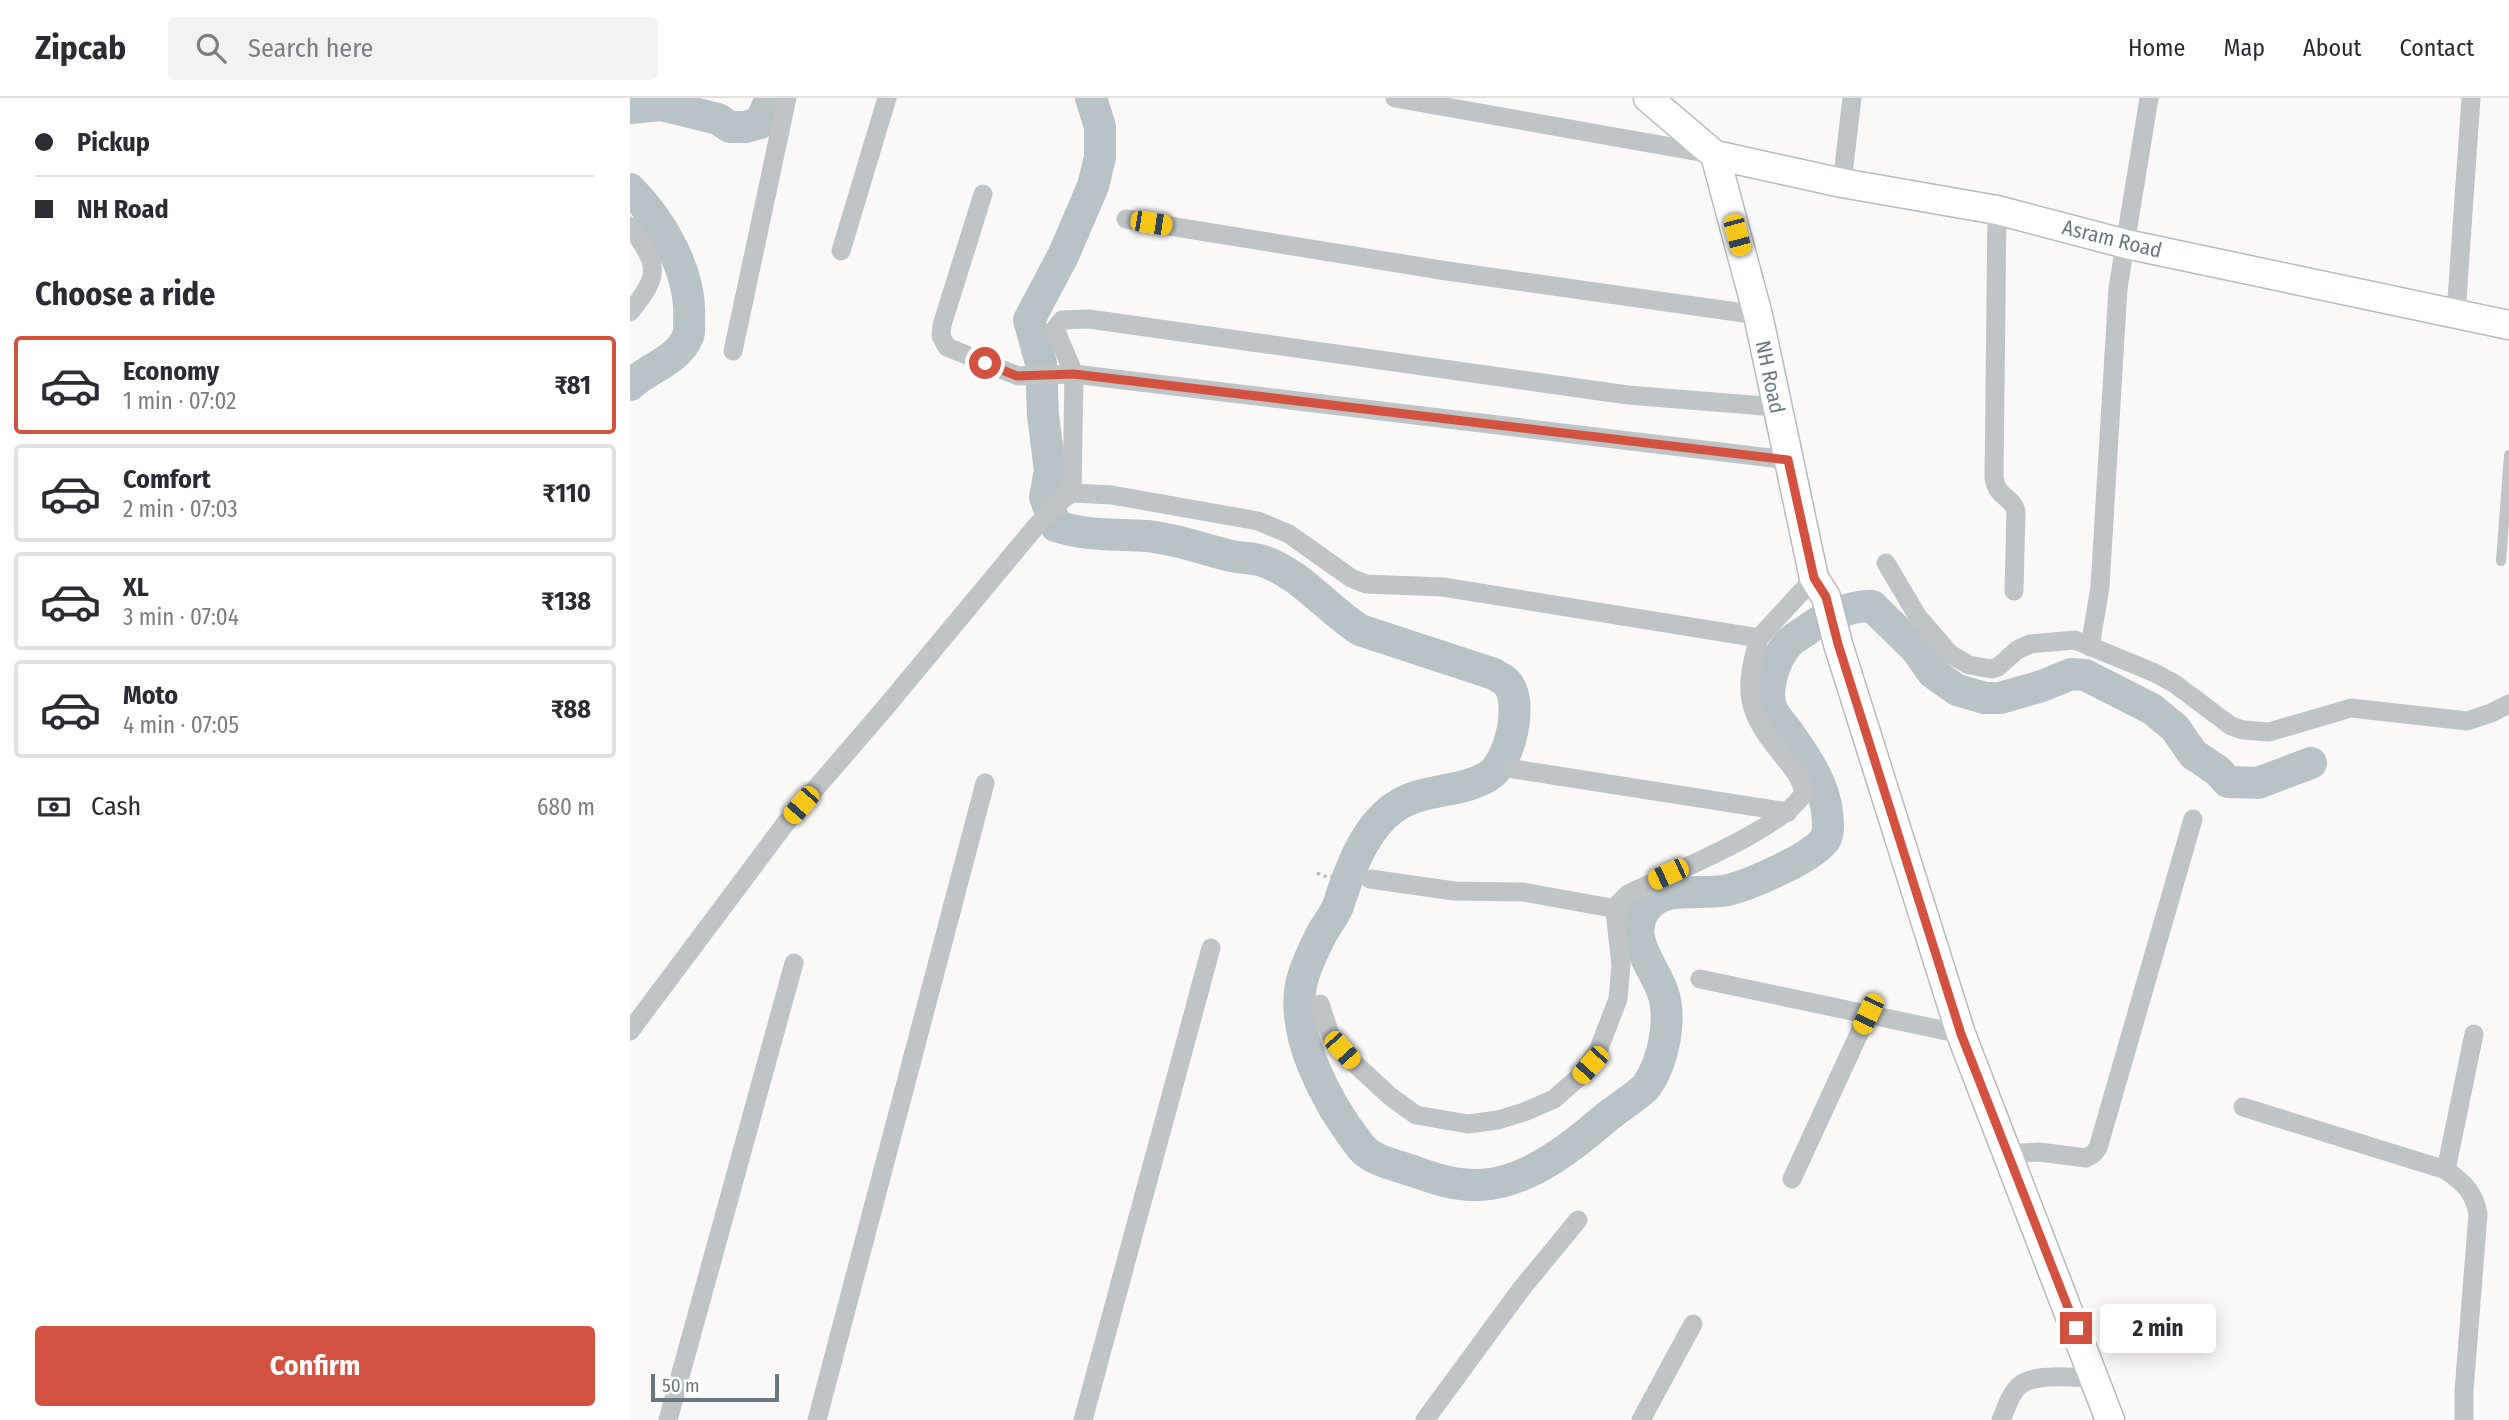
<!DOCTYPE html>
<html lang="en">
<head>
<meta charset="utf-8">
<style>
	body { margin:0; font-family:"Fira Sans Condensed",sans-serif; background:#f2f2f3; color:#2b2b33; height:100vh; display:flex; flex-direction:column; font-size:26px; white-space:nowrap }
	* { box-sizing:border-box; margin:0 }
	p { font-size:23px; color:#7c7c81 }
	.icon { flex:none; width:38px; height:38px; fill:none; stroke:currentColor; stroke-width:2; stroke-linecap:round; stroke-linejoin:round }
	.map { position:relative; flex:1; overflow:hidden }
	.details { display:flex; flex-direction:column; background:#fff; width:630px }
	.details>* { flex:none }
	.hud { display:grid; align-content:center; height:154px; padding:0 35px; background:#fff }
	.scale { position:absolute; left:21px; bottom:18px; width:128px; box-sizing:border-box; padding-left:7px; border:4px solid #677880; border-top:0; font-size:19px; line-height:24px; white-space:nowrap; color:#677880; -webkit-text-stroke:5px #fff; paint-order:stroke }
	.end { position:absolute; width:32px; height:32px; margin:-16px; border:9px solid #d3513f; background:#fff; box-shadow:0 0 0 4px #fff }
	.from { border-radius:50% }
	.bubble { position:absolute; height:49px; border-radius:7px; background:#fff; box-shadow:0 4px 18px #0003; font-size:23px; font-weight:700; line-height:49px; text-align:center }
	.car { position:absolute; width:21px; height:42px; margin:-21px -10px; border-radius:9px; box-shadow:0 0 5px 2px #0007; background:linear-gradient(#f5c518 24%,#345 0 40%,#f5c518 0 76%,#345 0 86%,#f5c518 0) }
	.hud b { display:flex; align-items:center; gap:24px; height:66px; font-size:26px }
	.hud b+b { border-top:2px solid #e1e1e2 }
	.hud i { width:18px; height:18px; background:#2b2b33 }
	ul { padding:0; list-style:none }
	li { display:flex; align-items:center; gap:21px; height:98px; margin:0 14px 10px; padding:0 21px; border:4px solid #e1e1e2; border-radius:7px }
	li div { flex:1 }
	li b { display:block; font-size:26px }
	li em { font-style:normal; font-weight:700 }
	li.on { border-color:#d3513f }
	li>.icon { width:63px; height:63px; stroke-width:1.5 }
	h2 { padding:0 35px; font-size:32px; line-height:84px }
	.pay { display:flex; align-items:center; gap:18px; height:77px; padding:0 35px; font-size:26px }
	.pay p { margin-inline-start:auto }
	.action { display:flex; gap:14px; margin-top:auto; padding:14px 35px }
	.action a { flex:1; height:80px; border-radius:7px; background:#d3513f; color:#fff; font-size:28px; font-weight:700; line-height:80px; text-align:center }
	header { display:flex; align-items:center; gap:42px; box-sizing:border-box; height:98px; padding:0 35px; background:#fff; border-bottom:2px solid #e1e1e2 }
	header strong { font-size:33px }
	nav { display:flex; gap:38px; margin-inline-start:auto; font-size:24px }
	.search { width:490px; height:63px; background:#f2f2f3; display:flex; align-items:center; gap:18px; box-sizing:border-box; padding:0 24px; border-radius:7px; color:#7c7c81; font-size:26px }
	main { display:flex; flex:1; min-height:0 }
	.map>svg:first-child { display:block }
	.lines { fill:none; stroke-linecap:round; stroke-linejoin:round }
	.river { stroke:#b7c3c6; stroke-width:32 }
	.secondary-casing { stroke:#b4babe; stroke-width:31 }
	.path { stroke:#babec0; stroke-width:3.5; stroke-dasharray:3.5 3.5; stroke-linecap:butt }
	.lane { stroke:#bfc4c7; stroke-width:10 }
	.street { stroke:#bfc4c7; stroke-width:19 }
	.secondary { stroke:#fff; stroke-width:28 }
	.route { stroke:#d3513f; stroke-width:9 }
	.labels { text-anchor:middle; stroke-width:7; stroke-linejoin:round; paint-order:stroke }
	.street-label { font-size:21px; fill:#677880; stroke:#fff }
</style>
</head>
<body>
<header>
<strong>Zipcab</strong>
<div class="search"><svg class="icon" aria-label="search" viewBox="0 0 24 24"><circle cx="10" cy="10" r="6"/><path d="M15 15l6 6"/></svg>Search here</div>
<nav><a>Home</a><a>Map</a><a>About</a><a>Contact</a></nav>
</header>
<main>
<section class="details">
<div class="hud">
<b><i class="from"></i>Pickup</b>
<b><i></i>NH Road</b>
</div>
<h2>Choose a ride</h2>
<ul>
<li class="on"><svg class="icon" aria-label="car" viewBox="0 0 24 24"><path d="M5 17H2v-5l4-1 3-4h7l3 4 3 1v5h-3M9 17h6M6 11h13"/><circle cx="7" cy="17" r="2"/><circle cx="17" cy="17" r="2"/></svg><div><b>Economy</b><p>1 min · 07:02</p></div><em>₹81</em></li>
<li><svg class="icon" aria-label="car" viewBox="0 0 24 24"><path d="M5 17H2v-5l4-1 3-4h7l3 4 3 1v5h-3M9 17h6M6 11h13"/><circle cx="7" cy="17" r="2"/><circle cx="17" cy="17" r="2"/></svg><div><b>Comfort</b><p>2 min · 07:03</p></div><em>₹110</em></li>
<li><svg class="icon" aria-label="car" viewBox="0 0 24 24"><path d="M5 17H2v-5l4-1 3-4h7l3 4 3 1v5h-3M9 17h6M6 11h13"/><circle cx="7" cy="17" r="2"/><circle cx="17" cy="17" r="2"/></svg><div><b>XL</b><p>3 min · 07:04</p></div><em>₹138</em></li>
<li><svg class="icon" aria-label="car" viewBox="0 0 24 24"><path d="M5 17H2v-5l4-1 3-4h7l3 4 3 1v5h-3M9 17h6M6 11h13"/><circle cx="7" cy="17" r="2"/><circle cx="17" cy="17" r="2"/></svg><div><b>Moto</b><p>4 min · 07:05</p></div><em>₹88</em></li>
</ul>
<div class="pay"><svg class="icon" aria-label="cash" viewBox="0 0 24 24"><path d="M3 7h18v10H3z"/><circle cx="12" cy="12" r="2"/></svg>Cash<p>680 m</p></div>
<div class="action"><a>Confirm</a></div>
</section>
<div class="map">
<svg width="1879" height="1322" viewBox="0 0 1879 1322">
	<rect width="100%" height="100%" fill="#faf9f8"/>
	<g class="lines">
		<g class="river">
			<path d="M461,0L470,29V59L463,88L433,158L399,222L411,265L413,317L420,373L415,399L426,428C456,438 486,436 517,438C546,441 573,451 601,458C612,460 623,460 633,463C671,476 697,511 730,532L864,576C868,579 874,581 877,585C894,604 880,663 860,677C832,696 793,689 765,709C734,730 719,774 708,808C704,818 697,826 692,835C685,849 677,865 673,879C657,934 698,1007 731,1049C742,1063 766,1067 783,1073C805,1081 826,1088 850,1087C898,1085 943,1048 978,1018C991,1008 1004,1000 1016,989C1033,965 1043,921 1032,892C1023,868 997,840 1014,813C1031,785 1072,798 1098,792C1119,787 1187,758 1196,740C1199,733 1198,723 1197,714C1194,685 1174,657 1158,634C1153,627 1146,620 1142,612C1134,593 1144,562 1157,547C1161,542 1168,538 1174,534C1192,520 1220,507 1242,508L1286,551L1303,575L1327,592L1355,600H1370L1412,588L1441,576L1455,577L1522,611L1545,630L1563,656L1588,673L1598,684L1628,685L1681,665"/>
			<path d="M0,10L31,7L88,21L100,29H115L130,25L141,0"/>
			<path d="M0,91C32,123 62,175 59,222C59,227 60,234 58,238C48,263 18,270 0,287"/>
		</g>
		<g class="secondary-casing">
			<g id="secondary">
				<path d="M1018,0L1085,57L1212,85L1367,112L1496,146L1879,227"/>
				<path d="M1085,57L1128,217L1184,480L1196,499L1208,546L1331,936L1480,1322"/>
			</g>
		</g>
		<path class="path" d="M687,775L694,778L722,780"/>
		<path class="lane" d="M1871,463L1879,357"/>
		<g class="street">
			<path d="M765,0L1081,56"/>
			<path d="M1212,85L1222,0"/>
			<path d="M353,96L312,227L311,238L317,249L388,278L444,276L1158,362"/>
			<path d="M1367,112L1364,380C1367,400 1381,397 1386,413L1384,493"/>
			<path d="M496,121L817,173L1128,217"/>
			<path d="M0,128C28,167 32,175 0,214"/>
			<path d="M211,153L257,0"/>
			<path d="M1826,216L1841,0"/>
			<path d="M103,253L157,0"/>
			<path d="M442,395L444,276L425,231L432,222L459,221L998,297L1146,309"/>
			<path d="M1256,465L1288,519L1320,556L1339,567L1361,571L1368,569L1387,552L1400,546L1445,542L1525,575L1545,586L1601,628L1613,632L1639,634L1721,610L1837,623L1861,615L1879,606"/>
			<path d="M1460,549L1470,489L1488,190L1519,0"/>
			<path d="M884,671L1158,714"/>
			<path d="M740,781L824,793L893,794L987,811"/>
			<path d="M1070,881L1331,936"/>
			<path d="M690,906L701,939L724,965L761,999L786,1017L838,1026L868,1022L894,1014L924,1001L948,980L968,953L988,901L991,867L985,814L989,805L998,796C1036,777 1158,729 1174,694C1171,679 1161,669 1152,657C1116,613 1113,595 1129,540"/>
			<path d="M0,933L155,726L255,610L407,427L434,400L442,395L482,397L628,423L659,436L721,480L736,486L813,489L1129,540L1184,480"/>
			<path d="M1613,1009L1816,1072"/>
			<path d="M1379,1056L1409,1054L1456,1060L1463,1056L1468,1050L1563,721"/>
			<path d="M1162,1081L1238,916"/>
			<path d="M38,1322L164,865"/>
			<path d="M187,1322L355,685"/>
			<path d="M453,1322L581,850"/>
			<path d="M795,1322L892,1190L948,1122"/>
			<path d="M1011,1322L1063,1226"/>
			<path d="M1371,1322C1376,1311 1380,1296 1389,1288C1404,1274 1445,1280 1465,1280"/>
			<path d="M1834,1322V1293L1848,1116C1844,1094 1834,1085 1816,1072L1844,936"/>
		</g>
		<use href="#secondary" class="secondary"/>
	</g>
	<g class="lines">
		<path class="route" d="M355,265L387,278L444,276L1158,362L1184,480L1196,499L1208,546L1331,936L1446,1230"/>
	</g>
	<g class="labels">
		<g class="street-label">
			<text transform="translate(1482 141) rotate(14)" y="7">Asram Road</text>
			<text transform="translate(1140 279) rotate(78)" y="7">NH Road</text>
		</g>
	</g>
</svg>
<div class="scale">50 m</div>
<i class="end from" style="left:355px;top:265px"></i>
<i class="end" style="left:1446px;top:1230px"></i>
<div class="bubble" style="left:1470px;top:1206px;width:116px">2 min</div>
<i class="car" style="left:521px;top:125px;rotate:99deg"></i>
<i class="car" style="left:1107px;top:137px;rotate:165deg"></i>
<i class="car" style="left:171px;top:707px;rotate:221deg"></i>
<i class="car" style="left:1038px;top:776px;rotate:245deg"></i>
<i class="car" style="left:1238px;top:916px;rotate:205deg"></i>
<i class="car" style="left:712px;top:952px;rotate:138deg"></i>
<i class="car" style="left:960px;top:967px;rotate:222deg"></i>
</div>
</main>
</body>
</html>
